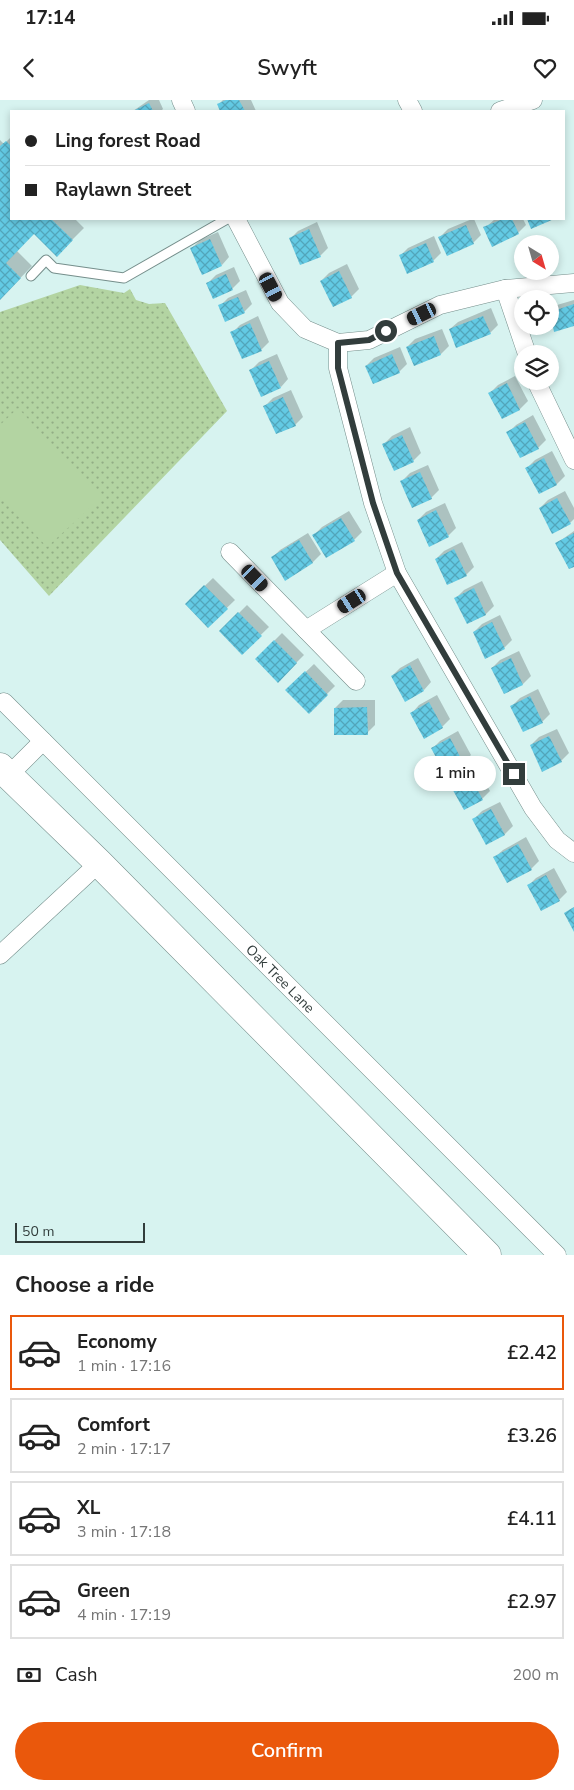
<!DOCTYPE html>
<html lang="en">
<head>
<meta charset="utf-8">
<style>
	body { margin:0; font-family:"Nunito Sans",sans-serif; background:#f2f2f2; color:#222; height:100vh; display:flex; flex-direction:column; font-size:19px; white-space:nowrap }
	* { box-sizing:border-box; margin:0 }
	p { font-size:16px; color:#767676 }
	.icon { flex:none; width:28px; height:28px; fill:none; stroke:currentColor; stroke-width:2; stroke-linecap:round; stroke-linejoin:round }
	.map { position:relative; height:1155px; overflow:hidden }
	.details { display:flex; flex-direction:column; background:#fff; flex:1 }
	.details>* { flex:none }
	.hud { position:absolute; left:10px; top:10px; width:555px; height:110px; border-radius:0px; box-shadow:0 2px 8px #0003; display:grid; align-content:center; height:110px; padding:0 15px; background:#fff }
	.needle { width:32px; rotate:143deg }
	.buttons { position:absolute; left:514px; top:135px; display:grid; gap:10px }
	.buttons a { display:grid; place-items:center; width:45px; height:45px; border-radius:50%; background:#fff; box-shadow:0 2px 8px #0003; font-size:25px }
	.scale { position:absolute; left:15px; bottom:12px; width:130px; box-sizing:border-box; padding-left:5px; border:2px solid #323d3c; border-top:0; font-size:14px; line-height:18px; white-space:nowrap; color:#323d3c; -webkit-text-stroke:4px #d7f3f0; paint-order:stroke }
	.end { position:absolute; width:22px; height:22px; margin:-11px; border:6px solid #323d3c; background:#fff; box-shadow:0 0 0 2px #fff }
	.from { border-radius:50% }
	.bubble { position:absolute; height:35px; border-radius:18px; background:#fff; box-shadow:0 2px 8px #0003; font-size:16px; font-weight:600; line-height:35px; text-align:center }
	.car { position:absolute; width:15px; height:30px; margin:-15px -8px; border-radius:6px; box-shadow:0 0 4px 1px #0007; background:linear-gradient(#222 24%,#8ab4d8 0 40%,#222 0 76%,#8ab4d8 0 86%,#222 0) }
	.hud b { display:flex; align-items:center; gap:18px; height:48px; font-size:19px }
	.hud b+b { border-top:1px solid #e0e0e0 }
	.hud i { width:12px; height:12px; background:#222 }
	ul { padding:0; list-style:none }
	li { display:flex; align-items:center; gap:15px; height:75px; margin:0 10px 8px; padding:0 5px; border:2px solid #e0e0e0; border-radius:0px }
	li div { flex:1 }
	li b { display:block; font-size:19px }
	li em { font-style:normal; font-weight:600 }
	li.selected { border-color:#ea580c }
	li>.icon { width:45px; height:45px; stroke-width:1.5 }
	h2 { padding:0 15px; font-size:22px; line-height:60px }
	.pay { display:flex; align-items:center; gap:12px; height:55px; padding:0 15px; font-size:19px }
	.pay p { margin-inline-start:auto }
	.button { display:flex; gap:10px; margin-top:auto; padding:10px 15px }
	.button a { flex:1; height:58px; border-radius:30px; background:#ea580c; color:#fff; font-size:20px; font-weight:600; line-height:58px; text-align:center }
	.status { display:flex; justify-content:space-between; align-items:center; height:35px; padding:0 25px; background:#fff; direction:ltr }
	.status svg { height:14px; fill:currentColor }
	header { display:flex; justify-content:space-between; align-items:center; height:65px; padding:0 15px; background:#fff; font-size:22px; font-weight:600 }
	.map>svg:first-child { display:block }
	.grass { fill:url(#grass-dots) }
	.pitch { fill:#b3d4a2 }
	.shadow { fill:#0003 }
	.building { fill:url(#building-cross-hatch) }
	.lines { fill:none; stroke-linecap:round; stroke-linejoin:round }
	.lane-casing { stroke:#758e8b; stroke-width:11 }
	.street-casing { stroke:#758e8b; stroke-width:19 }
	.primary-casing { stroke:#758e8b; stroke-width:29 }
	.lane { stroke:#fff; stroke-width:9 }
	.street { stroke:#fff; stroke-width:18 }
	.primary { stroke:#fff; stroke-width:28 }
	.route { stroke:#323d3c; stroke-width:6 }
	.labels { text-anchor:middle; stroke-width:4.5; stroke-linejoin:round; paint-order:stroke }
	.street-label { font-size:14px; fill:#323d3c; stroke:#d7f3f0 }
</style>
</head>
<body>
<div class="status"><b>17:14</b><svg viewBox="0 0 49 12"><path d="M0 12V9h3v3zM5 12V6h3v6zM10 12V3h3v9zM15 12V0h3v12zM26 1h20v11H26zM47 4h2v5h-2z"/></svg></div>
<header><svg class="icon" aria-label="back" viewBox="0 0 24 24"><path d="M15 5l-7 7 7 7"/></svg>Swyft<svg class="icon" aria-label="heart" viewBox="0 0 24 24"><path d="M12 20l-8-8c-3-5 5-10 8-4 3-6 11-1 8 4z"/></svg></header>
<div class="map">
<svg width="574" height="1155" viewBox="0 0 574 1155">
	<defs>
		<pattern id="grass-dots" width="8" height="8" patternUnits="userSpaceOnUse" patternTransform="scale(1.25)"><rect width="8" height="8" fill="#b3d4a2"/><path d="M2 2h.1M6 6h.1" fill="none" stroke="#92ad85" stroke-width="1.8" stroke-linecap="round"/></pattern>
		<pattern id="building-cross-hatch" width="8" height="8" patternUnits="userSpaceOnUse" patternTransform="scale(1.25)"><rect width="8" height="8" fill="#63cae4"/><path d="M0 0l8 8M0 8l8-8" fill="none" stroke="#52a5ba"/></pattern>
	</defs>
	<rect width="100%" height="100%" fill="#d7f3f0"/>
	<path class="grass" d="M80,185L124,193L130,189L136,200L149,204L165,203L227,311L49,496L0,440V212Z"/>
	<path class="pitch" d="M18,308L101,398L47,447L0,397V325Z"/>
	<g class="shadow">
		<path d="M149,0H159L163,9L161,11H133Z"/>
		<path d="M223,0H251L256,11H222L218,5Z"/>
		<path d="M11,37V119H75L84,128L57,155L34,133L17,151L32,166L0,199V40L4,44Z"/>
		<path d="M472,119H474L481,135L473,143L440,137L448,129Z"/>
		<path d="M495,119H523L526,125L518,133L485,128Z"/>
		<path d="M317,122L328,148L320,156L290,139L298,131Z"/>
		<path d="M218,132L229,157L222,165L192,148L200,140Z"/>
		<path d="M434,136L441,153L433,161L400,156L408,148Z"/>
		<path d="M347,164L359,189L351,197L321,181L329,173Z"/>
		<path d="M234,167L240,181L232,189L208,183L216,175Z"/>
		<path d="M246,190L252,204L244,212L220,206L228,198Z"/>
		<path d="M574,200V225L555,231L550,213L557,205Z"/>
		<path d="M491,208L498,225L490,233L450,229L458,222Z"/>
		<path d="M258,216L269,242L262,249L243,258L232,233L240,225Z"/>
		<path d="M442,229L449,246L441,254L415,265L407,247L415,239Z"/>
		<path d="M400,247L407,264L399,272L366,266L374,258Z"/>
		<path d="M277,254L288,279L281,287L251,270L259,262Z"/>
		<path d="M515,276L528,301L520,309L502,318L490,293L498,285Z"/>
		<path d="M291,290L303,317L295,325L265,306L273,298Z"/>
		<path d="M533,315L546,340L538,348L508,333L516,325Z"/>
		<path d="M410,327L421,353L413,361L384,344L392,336Z"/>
		<path d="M552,351L565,376L557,384L540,393L527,368L535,360Z"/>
		<path d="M428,365L439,390L431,398L402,381L410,373Z"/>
		<path d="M565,391L574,408V419L570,423L540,408L548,400Z"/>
		<path d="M445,403L456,428L448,436L418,420L426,412Z"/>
		<path d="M349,411L362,432L354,440L314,435L322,427Z"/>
		<path d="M574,431V465L557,443Z"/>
		<path d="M308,433L321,454L313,462L285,479L272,458L280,450Z"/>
		<path d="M462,442L474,467L466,475L436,459L444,451Z"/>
		<path d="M213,478L235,500L208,526L186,504Z"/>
		<path d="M482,481L494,506L486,514L468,523L456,498L464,490Z"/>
		<path d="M247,505L269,527L242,553L221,531Z"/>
		<path d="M500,515L512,540L504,548L474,532L482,524Z"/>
		<path d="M282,533L304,555L278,581L256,559Z"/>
		<path d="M519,551L531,576L523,584L504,593L492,568L500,560Z"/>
		<path d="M418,558L431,582L424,590L392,576L400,568Z"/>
		<path d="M314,564L335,586L309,612L287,590Z"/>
		<path d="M538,589L550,614L542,622L512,606L520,598Z"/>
		<path d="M437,595L450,619L442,627L412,613L419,605Z"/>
		<path d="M343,600H375V625L367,633L335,608Z"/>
		<path d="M557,629L569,653L561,661L531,645L539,637Z"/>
		<path d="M458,631L471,655L463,663L432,649L440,641Z"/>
		<path d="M477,667L490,691L482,699L451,685L459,677Z"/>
		<path d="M500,702L513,726L505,734L487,743L474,719L482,711Z"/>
		<path d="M526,737L539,761L531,769L495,757L503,750Z"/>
		<path d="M554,768L567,792L559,800L528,786L536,778Z"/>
	</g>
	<g class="building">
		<path d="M226,0H239L245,11H220L217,4Z"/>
		<path d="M149,3L153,11H133Z"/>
		<path d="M6,41L11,46V119H51L73,140L57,157L34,134L6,163L21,178L0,200V46Z"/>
		<path d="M503,119H512L519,134L492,147L483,127Z"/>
		<path d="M527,119H554L531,129Z"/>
		<path d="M466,125L474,144L447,156L438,137Z"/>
		<path d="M309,129L321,157L300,165L289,138Z"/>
		<path d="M210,139L222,166L202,175L190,148Z"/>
		<path d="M426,143L434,162L407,174L399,155Z"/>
		<path d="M339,171L352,198L333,207L320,181Z"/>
		<path d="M226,174L233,190L213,199L206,183Z"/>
		<path d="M238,197L245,213L225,222L218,205Z"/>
		<path d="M574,204V226L554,232L550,212Z"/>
		<path d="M483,216L491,234L456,248L449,229Z"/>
		<path d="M250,223L262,251L242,259L230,232Z"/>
		<path d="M434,236L441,255L414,266L406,247Z"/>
		<path d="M392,254L400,273L373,284L365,266Z"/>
		<path d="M269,261L281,288L261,297L249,270Z"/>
		<path d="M507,283L520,310L502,319L488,293Z"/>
		<path d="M283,297L296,326L276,334L263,306Z"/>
		<path d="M525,322L539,349L520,358L506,332Z"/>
		<path d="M402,335L414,362L394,371L382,344Z"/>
		<path d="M544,358L557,385L539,394L525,368Z"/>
		<path d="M420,372L432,399L412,408L400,381Z"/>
		<path d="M557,398L571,424L552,434L539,408Z"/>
		<path d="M436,410L449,437L429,447L417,420Z"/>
		<path d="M341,418L355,441L326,458L312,435Z"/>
		<path d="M574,433V467L569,469L555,443Z"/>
		<path d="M299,440L313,463L285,481L271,457Z"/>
		<path d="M454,449L467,476L447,485L435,459Z"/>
		<path d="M204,485L228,509L208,528L185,504Z"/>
		<path d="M474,488L486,515L467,524L454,498Z"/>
		<path d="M238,512L262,536L242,555L219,531Z"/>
		<path d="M492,522L505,549L485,559L473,532Z"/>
		<path d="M274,540L297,563L278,583L255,559Z"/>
		<path d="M511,558L523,585L504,594L491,568Z"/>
		<path d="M410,565L424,591L405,602L391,576Z"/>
		<path d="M305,571L328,595L309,614L285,590Z"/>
		<path d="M530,596L543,623L523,632L510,606Z"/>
		<path d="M429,602L443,628L424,639L410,613Z"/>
		<path d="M367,607L368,635H334V608Z"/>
		<path d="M549,636L562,662L542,672L530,645Z"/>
		<path d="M450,638L464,664L445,674L431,648Z"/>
		<path d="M469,674L483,700L464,710L450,685Z"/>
		<path d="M491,709L505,735L486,745L472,719Z"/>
		<path d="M518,744L532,770L507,783L493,757Z"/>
		<path d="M546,775L560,801L541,811L527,785Z"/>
		<path d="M574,807V832L564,813Z"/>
	</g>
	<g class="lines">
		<g class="lane-casing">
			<path id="lane" d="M31,176L46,160L54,168L124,178L227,119"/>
		</g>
		<g class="street-casing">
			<g id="street">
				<path d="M181,0L186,11"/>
				<path d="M407,0L413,11"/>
				<path d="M500,11L533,0"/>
				<path d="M236,119L280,203L305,229L338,243"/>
				<path d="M505,189L527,254"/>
				<path d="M338,243V268L373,403L397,473L533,708L557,740L574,753"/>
				<path d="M338,243L369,240L440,205L505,189L574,183"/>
				<path d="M536,281L574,360"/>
				<path d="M230,452L356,581"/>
				<path d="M306,530L397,473"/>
				<path id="s1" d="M4,602L557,1155"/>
				<path d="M9,675L43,641"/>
				<path d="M0,855L99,763"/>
			</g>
		</g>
		<g class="primary-casing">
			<path id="primary" d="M0,667L99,763L487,1155"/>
		</g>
		<use href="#lane" class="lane"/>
		<use href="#street" class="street"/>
		<use href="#primary" class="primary"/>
	</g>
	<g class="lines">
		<path class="route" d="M386,231L369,240L338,243V268L373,403L397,473L514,674"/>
	</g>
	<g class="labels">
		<g class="street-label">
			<text dy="5" stroke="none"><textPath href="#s1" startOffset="391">Oak Tree Lane</textPath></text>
		</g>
	</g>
</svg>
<div class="buttons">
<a><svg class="needle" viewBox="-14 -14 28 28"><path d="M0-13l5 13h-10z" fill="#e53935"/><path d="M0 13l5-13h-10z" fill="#767676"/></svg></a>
<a><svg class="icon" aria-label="locate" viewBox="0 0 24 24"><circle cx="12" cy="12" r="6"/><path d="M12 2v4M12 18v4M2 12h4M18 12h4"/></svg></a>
<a><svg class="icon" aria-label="layers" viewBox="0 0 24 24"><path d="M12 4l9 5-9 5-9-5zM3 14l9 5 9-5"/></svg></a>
</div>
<div class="scale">50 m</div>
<i class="end from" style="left:386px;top:231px"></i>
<i class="end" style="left:514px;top:674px"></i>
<div class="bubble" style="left:414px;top:656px;width:82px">1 min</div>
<i class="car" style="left:271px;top:187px;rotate:152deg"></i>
<i class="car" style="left:422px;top:214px;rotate:244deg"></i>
<i class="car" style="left:255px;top:478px;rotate:136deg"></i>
<i class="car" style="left:352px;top:501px;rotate:238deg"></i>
<div class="hud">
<b><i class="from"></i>Ling forest Road</b>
<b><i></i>Raylawn Street</b>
</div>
</div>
<section class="details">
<h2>Choose a ride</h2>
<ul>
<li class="selected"><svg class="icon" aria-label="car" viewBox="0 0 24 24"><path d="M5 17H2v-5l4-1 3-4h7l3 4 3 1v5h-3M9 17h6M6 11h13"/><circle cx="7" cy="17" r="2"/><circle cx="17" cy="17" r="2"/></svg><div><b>Economy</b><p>1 min · 17:16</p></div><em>£2.42</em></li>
<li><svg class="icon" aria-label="car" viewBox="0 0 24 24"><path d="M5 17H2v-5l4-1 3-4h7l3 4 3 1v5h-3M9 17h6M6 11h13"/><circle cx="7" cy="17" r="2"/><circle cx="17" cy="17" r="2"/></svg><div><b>Comfort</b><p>2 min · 17:17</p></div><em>£3.26</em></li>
<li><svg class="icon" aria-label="car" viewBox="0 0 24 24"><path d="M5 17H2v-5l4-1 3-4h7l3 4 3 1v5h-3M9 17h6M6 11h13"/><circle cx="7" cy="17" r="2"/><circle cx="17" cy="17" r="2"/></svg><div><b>XL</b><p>3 min · 17:18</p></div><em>£4.11</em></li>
<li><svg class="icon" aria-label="car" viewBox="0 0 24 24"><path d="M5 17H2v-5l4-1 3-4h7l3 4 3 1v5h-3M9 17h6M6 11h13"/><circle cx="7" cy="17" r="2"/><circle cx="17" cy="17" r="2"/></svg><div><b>Green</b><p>4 min · 17:19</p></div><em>£2.97</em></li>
</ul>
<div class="pay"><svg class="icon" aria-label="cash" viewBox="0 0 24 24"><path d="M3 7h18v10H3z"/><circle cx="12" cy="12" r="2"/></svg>Cash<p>200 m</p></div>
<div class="button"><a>Confirm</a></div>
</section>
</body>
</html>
